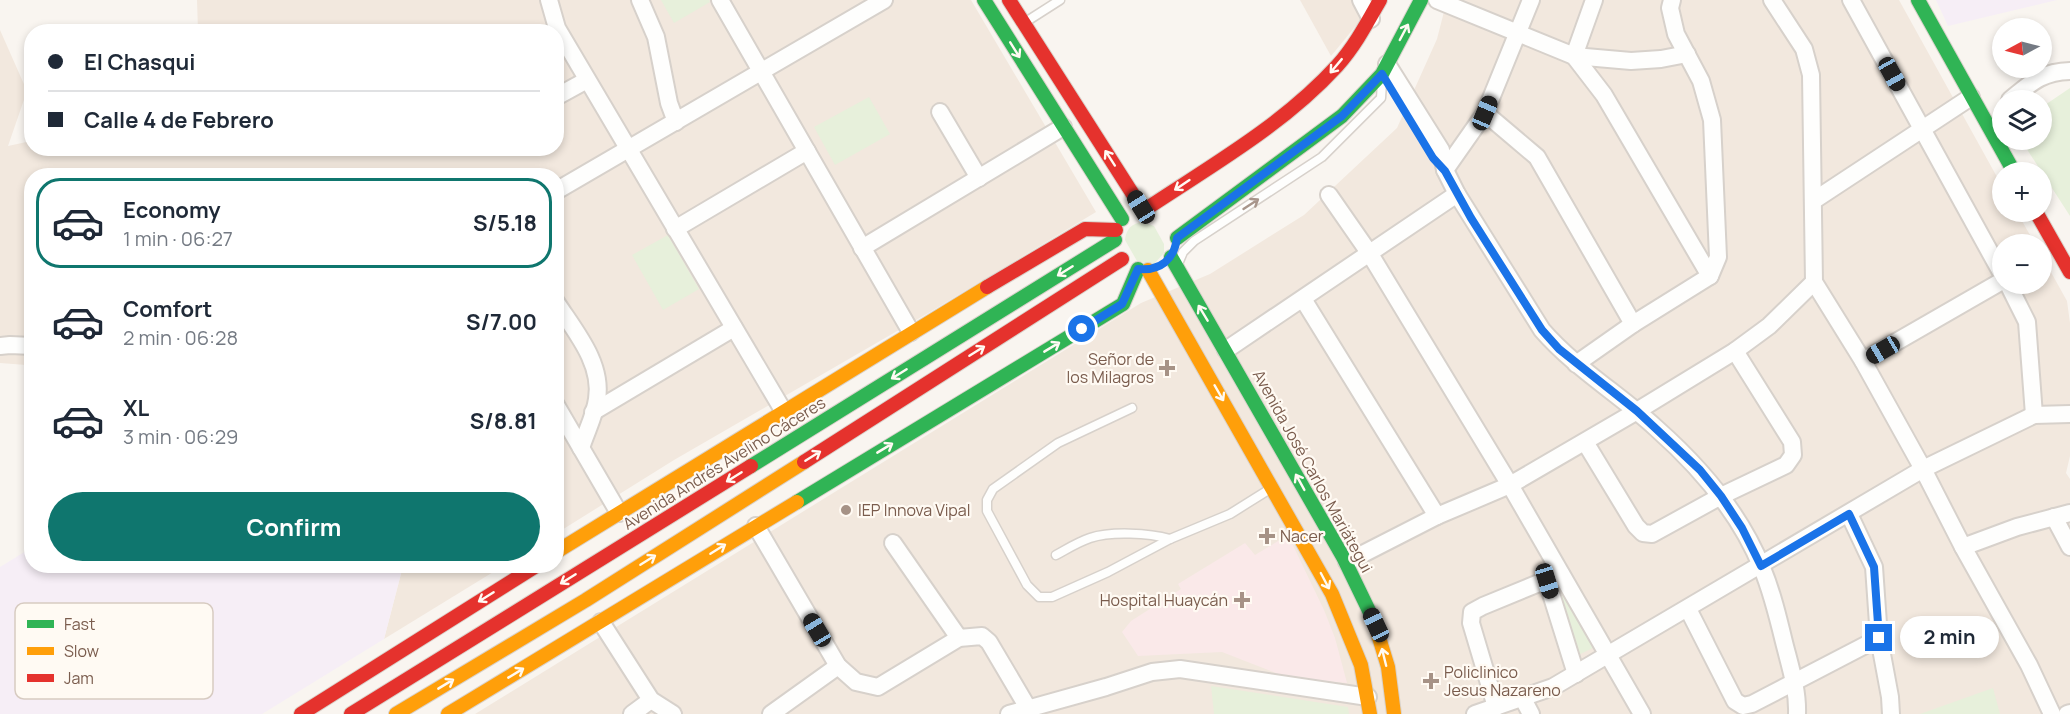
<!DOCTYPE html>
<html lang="en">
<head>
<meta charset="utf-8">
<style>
	body { margin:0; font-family:Manrope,sans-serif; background:#f2f2f3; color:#1f2937; height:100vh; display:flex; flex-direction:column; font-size:22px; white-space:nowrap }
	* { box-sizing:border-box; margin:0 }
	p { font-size:20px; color:#747a83 }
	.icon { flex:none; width:33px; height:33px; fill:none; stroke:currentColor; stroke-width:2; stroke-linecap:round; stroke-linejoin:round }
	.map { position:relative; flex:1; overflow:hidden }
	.details { position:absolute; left:24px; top:168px; width:540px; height:405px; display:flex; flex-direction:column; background:#fff; border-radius:24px; box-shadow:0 3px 9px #0003 }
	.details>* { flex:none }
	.banner { position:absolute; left:24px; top:24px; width:540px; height:132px; border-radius:24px; box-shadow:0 3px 9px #0003; display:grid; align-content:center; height:132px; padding:0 24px; background:#fff }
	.needle { width:39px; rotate:263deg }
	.fabs { position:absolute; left:1992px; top:18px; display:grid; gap:12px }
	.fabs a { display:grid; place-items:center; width:60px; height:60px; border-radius:50%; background:#fff; box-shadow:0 3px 9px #0003; font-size:30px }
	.end { position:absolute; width:27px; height:27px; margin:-14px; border:8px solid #1a73e8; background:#fff; box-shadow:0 0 0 3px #fff }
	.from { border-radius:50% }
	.bubble { position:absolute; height:42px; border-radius:21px; background:#fff; box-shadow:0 3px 9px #0003; font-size:20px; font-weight:700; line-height:42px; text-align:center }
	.car { position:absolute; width:18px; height:36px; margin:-18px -9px; border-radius:8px; box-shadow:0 0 4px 2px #0007; background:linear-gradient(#222 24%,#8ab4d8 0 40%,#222 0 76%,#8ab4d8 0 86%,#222 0) }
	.banner b { display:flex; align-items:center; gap:21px; height:57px; font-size:22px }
	.banner b+b { border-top:2px solid #e0e1e3 }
	.banner i { width:15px; height:15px; background:#1f2937 }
	ul { padding:10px 0 0; list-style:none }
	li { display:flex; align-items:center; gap:18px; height:90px; margin:0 12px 9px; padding:0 12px; border:3px solid transparent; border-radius:24px }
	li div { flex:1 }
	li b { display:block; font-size:22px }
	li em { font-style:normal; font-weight:700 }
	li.active { border-color:#0f766e }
	li>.icon { width:54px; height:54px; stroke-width:1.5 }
	.button { display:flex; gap:12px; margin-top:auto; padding:12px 24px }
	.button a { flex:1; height:69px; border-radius:36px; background:#0f766e; color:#fff; font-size:24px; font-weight:700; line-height:69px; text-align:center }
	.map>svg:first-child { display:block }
	.residential { fill:#f2e8de }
	.education { fill:#f6eef6 }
	.medical { fill:#fae9e9 }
	.green { fill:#e7f0db }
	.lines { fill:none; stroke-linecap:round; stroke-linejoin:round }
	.lane-casing { stroke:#d7d1cb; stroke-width:11 }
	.street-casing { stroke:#d7d1cb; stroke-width:20 }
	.fast-casing { stroke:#d9d2cb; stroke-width:16 }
	.slow-casing { stroke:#d9d2cb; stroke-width:16 }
	.jam-casing { stroke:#d9d2cb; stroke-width:16 }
	.lane { stroke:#fefefd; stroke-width:8 }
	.street { stroke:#fefefd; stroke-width:16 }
	.fast { stroke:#30b455; stroke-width:14 }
	.slow { stroke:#ff9f0a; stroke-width:14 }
	.jam { stroke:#e5322d; stroke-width:14 }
	.oneway { stroke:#fffaf3 }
	.oneway2 { stroke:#a8958b }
	.route { stroke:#1a73e8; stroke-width:8 }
	.poi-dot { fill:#a69286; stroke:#fffaf3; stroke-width:2 }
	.labels { text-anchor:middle; stroke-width:4.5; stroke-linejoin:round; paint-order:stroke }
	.poi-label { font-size:16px; fill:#7a5c4d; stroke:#fffaf3; text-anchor:start }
	.street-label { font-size:16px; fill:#7a5c4d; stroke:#fffaf3 }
	.key { fill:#fffaf3; stroke:#d7cbc1; stroke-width:1.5 }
	.key-label { font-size:16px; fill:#7a5c4d }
</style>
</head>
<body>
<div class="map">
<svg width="2070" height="714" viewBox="0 0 2070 714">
	<rect width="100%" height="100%" fill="#f9f5f0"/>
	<g class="residential">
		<path d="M197,0H971L1096,212L930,312L674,460L557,533L556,176H32L31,389L26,388V365L0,363V30L27,91L8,146L31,141L32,148H556V32L198,31Z"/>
		<path d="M1300,0H1377L1331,56Z"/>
		<path d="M1447,0H1899L2002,186V212H2017L2035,244H2002V284H2042V256L2067,301L2070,323V456L2066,473L2070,479V714H475L1141,303L1210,274L1304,215L1397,128L1437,39Z"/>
		<path d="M403,566H503L384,639Z"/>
	</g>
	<g class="education">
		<path d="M1936,0H2057L1948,26Z"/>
		<path d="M31,548L32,566H403L384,639L262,714H0V567Z"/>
	</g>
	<path class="medical" d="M1288,535L1324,610L1335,638L1347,683L1289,678L1222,652L1138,656L1122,632L1131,621L1181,589L1178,584L1245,543L1255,555Z"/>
	<g class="green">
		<path d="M661,0H709L710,2L674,23Z"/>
		<path d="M2070,88V216L2021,140H2042V107Z"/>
		<path d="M869,97L890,134L835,165L814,127Z"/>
		<path d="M1143,222L1154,226L1164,244V253L1153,265L1137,261L1125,240C1126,229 1132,223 1143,222Z"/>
		<path d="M668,235L699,289L663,310L632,255Z"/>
		<path d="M1549,568L1595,647L1576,656Z"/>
		<path d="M1211,686L1348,707L1349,714H1214Z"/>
		<path d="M1993,688L2000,714H1920Z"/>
	</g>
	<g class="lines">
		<g class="lane-casing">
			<g id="lane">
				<path d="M1024,23L1060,0"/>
				<path d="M1178,264L1183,252L1194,241L1322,157L1381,98L1382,82"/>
				<path d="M1132,408L1058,443L993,489L987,500V511L1027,585L1039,597H1052L1108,572L1170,539L1230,514L1270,489"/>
				<path d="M1056,555C1067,549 1078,542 1090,538C1111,531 1149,533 1170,539"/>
			</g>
		</g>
		<g class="street-casing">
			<g id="street">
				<path d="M549,0L557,28L784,412"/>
				<path d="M640,0L656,37L669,103L676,122"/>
				<path d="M720,0L911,332"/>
				<path d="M1361,0L1371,19"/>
				<path d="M1437,0L1574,56L1631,61L1661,59L1687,54"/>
				<path d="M1594,0L1574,56L1604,95L1710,276"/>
				<path d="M1772,0L1804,49L1811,75L1814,282L1863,361L1923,469L1963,547L2029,665L2052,714"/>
				<path d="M1851,0L2002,274"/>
				<path d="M1387,64L1441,150L1445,170L1457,194L1542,330C1575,368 1619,394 1656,428C1700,467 1740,513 1762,568C1772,592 1778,617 1784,642C1790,666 1798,690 1797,714"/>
				<path d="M556,97L587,80"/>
				<path d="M2010,100C2031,83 2041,72 2070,71"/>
				<path d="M940,112L979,178"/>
				<path d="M1485,113L1537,157L1633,324"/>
				<path d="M1445,170L1485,113L1531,0"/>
				<path d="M556,191L884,0"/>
				<path d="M1329,195L1370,254L1510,485L1642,714"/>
				<path d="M1813,201L1971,97"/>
				<path d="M675,229L807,151"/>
				<path d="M862,248L1063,127"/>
				<path d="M2008,284L2027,322L2034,415"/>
				<path d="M1303,299L1437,516"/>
				<path d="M556,302C574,330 603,363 597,399C595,415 586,432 581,448"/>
				<path d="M0,346L10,345L32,346"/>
				<path d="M1226,350L1457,194"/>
				<path d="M1863,361L2002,281"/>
				<path d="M1576,364L1633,324L1710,276L1718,257L1712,120L1701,81L1676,34L1670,8L1672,0"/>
				<path d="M556,405L619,513"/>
				<path d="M593,412L734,328"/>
				<path d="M1585,442L1636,526L1643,533L1652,534L1721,496L1786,465L1793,455L1792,442L1735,351"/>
				<path d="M1849,514L1874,567L1879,638L1890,697L1891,714"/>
				<path d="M2054,517L2070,547"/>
				<path d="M756,526L838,666L856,682L878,687L959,638L982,636L989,642L1028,708"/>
				<path d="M893,543L959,638"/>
				<path d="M1963,547L2017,527L2070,513"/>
				<path d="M1347,562L1437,516L1510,485L1637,411L1735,351L1769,326L1814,282"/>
				<path d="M1547,581L1576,674"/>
				<path d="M1688,609L1735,701L1743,706L1752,704L1879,638"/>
				<path d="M601,622L651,700L673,714"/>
				<path d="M1522,697L1531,714"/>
				<path d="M1496,707L1471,623L1472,612L1483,606L1561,574"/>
				<path d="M632,714L651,700"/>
				<path d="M771,714L838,666"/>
				<path d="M1009,714L1106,687L1152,672L1180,669L1368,697"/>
				<path d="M1475,714L1553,687L1923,469L2034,415L2070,414"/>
				<path d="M2067,714L2070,713"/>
			</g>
		</g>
		<g class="fast-casing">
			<g id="fast">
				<path d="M984,0L1122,219"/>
				<path d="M1918,0L2014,172"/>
				<path d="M1177,238L1342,116L1382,74L1421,0"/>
				<path d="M1171,257L1343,557L1374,621"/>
				<path d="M751,466L1115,240"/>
				<path d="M797,502L1123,304L1138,269"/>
			</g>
		</g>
		<g class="slow-casing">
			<g id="slow">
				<path d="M1148,270L1332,594L1361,665L1370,714"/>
				<path d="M556,552L987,287"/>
				<path d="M1374,621L1388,667L1394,714"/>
				<path d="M396,714L586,600L804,462"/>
				<path d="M448,714L797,502"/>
			</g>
		</g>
		<g class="jam-casing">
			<g id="jam">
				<path d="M1009,0L1141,207"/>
				<path d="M1149,207C1214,164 1284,124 1337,66C1355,46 1367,23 1380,0"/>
				<path d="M2036,212L2070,272"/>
				<path d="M987,287L1085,229L1116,230"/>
				<path d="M804,462L1122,259"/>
				<path d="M301,714L536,566"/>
				<path d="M351,714L751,466"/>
			</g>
		</g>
		<use href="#lane" class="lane"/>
		<use href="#street" class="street"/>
		<use href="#fast" class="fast"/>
		<use href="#slow" class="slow"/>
		<use href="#jam" class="jam"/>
	</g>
	<defs><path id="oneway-shaft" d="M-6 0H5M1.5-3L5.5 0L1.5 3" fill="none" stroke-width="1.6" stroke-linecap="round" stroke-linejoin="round" transform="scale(1.5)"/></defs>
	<g class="oneway">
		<use href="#oneway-shaft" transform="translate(1404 32) rotate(-62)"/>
		<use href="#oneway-shaft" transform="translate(1015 50) rotate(58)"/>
		<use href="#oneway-shaft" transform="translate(1336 66) rotate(130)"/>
		<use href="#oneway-shaft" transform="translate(1110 158) rotate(-123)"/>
		<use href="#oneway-shaft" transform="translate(1182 185) rotate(146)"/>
		<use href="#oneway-shaft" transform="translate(1065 271) rotate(148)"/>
		<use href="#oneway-shaft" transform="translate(1203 313) rotate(-121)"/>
		<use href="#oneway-shaft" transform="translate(1052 347) rotate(-31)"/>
		<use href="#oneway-shaft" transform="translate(977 351) rotate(-32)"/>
		<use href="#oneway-shaft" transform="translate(899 374) rotate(148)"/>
		<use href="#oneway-shaft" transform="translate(1219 393) rotate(60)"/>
		<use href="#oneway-shaft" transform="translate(885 448) rotate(-31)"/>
		<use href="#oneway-shaft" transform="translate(813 456) rotate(-32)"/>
		<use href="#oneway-shaft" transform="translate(734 477) rotate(148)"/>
		<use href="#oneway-shaft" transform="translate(1300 482) rotate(-119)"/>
		<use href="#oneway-shaft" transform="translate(718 549) rotate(-32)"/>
		<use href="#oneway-shaft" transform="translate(648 560) rotate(-32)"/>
		<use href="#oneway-shaft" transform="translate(568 579) rotate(148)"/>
		<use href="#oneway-shaft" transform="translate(1325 581) rotate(62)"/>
		<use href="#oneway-shaft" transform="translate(486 597) rotate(148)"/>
		<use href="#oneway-shaft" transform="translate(1384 657) rotate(-104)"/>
		<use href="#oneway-shaft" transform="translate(516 673) rotate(-31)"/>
		<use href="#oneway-shaft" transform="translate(446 684) rotate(-31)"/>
	</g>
	<use class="oneway2" href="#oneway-shaft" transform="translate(1251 204) rotate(-33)"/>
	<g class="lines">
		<path class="route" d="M1082,329L1122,304L1138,269C1160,271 1174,260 1177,238L1342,116L1382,74L1433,158L1445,171L1471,218L1542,330L1559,349L1637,411L1700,470L1721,496L1742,528L1761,566L1849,514L1874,567L1879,638"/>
	</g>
	<g class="poi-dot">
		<path d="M1164 359h6v6h6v6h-6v6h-6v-6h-6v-6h6z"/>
		<circle cx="846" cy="510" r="6"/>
		<path d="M1264 527h6v6h6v6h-6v6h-6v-6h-6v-6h6z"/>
		<path d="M1239 591h6v6h6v6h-6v6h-6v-6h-6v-6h6z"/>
		<path d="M1428 672h6v6h6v6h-6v6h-6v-6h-6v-6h6z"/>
	</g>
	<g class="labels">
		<g class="poi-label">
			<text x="1154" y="365" text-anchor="end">Señor de<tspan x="1154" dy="18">los Milagros</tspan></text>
			<text x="858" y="516">IEP Innova Vipal</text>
			<text x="1280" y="542">Nacer</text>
			<text x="1228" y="606" text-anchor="end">Hospital Huaycán</text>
			<text x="1444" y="678">Policlinico<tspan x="1444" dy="18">Jesus Nazareno</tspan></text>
		</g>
		<g class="street-label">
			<text transform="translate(724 463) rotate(-32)" y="6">Avenida Andrés Avelino Cáceres</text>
			<text transform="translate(1313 471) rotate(61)" y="6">Avenida José Carlos Mariátegui</text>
		</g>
	</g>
	<rect x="15" y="603" width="198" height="96" rx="9" class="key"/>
	<rect x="27" y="620" width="27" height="8" fill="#30b455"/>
	<rect x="27" y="647" width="27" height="8" fill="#ff9f0a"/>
	<rect x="27" y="674" width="27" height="8" fill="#e5322d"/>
	<g class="key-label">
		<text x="64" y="630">Fast</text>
		<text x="64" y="657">Slow</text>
		<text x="64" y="684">Jam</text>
	</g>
</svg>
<div class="fabs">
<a><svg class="needle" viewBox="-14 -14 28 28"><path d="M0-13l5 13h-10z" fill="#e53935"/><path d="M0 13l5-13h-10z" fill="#747a83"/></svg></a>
<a><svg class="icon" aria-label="layers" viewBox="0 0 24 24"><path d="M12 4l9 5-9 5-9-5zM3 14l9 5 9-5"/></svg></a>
<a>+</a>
<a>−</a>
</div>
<i class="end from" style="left:1082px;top:329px"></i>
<i class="end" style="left:1879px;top:638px"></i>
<div class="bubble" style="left:1900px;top:616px;width:99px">2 min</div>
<i class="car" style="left:1892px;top:74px;rotate:151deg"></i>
<i class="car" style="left:1485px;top:113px;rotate:23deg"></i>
<i class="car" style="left:1141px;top:207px;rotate:328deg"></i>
<i class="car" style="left:1883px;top:350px;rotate:240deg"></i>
<i class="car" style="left:1547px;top:581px;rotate:163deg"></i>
<i class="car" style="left:1376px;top:625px;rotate:335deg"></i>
<i class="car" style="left:817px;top:630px;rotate:329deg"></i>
<div class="banner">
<b><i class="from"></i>El Chasqui</b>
<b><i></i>Calle 4 de Febrero</b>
</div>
<section class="details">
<ul>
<li class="active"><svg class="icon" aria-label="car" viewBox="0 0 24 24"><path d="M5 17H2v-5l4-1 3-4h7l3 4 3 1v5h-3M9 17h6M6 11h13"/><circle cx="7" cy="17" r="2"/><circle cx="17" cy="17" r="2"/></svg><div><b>Economy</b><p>1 min · 06:27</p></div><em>S/5.18</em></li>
<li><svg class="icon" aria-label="car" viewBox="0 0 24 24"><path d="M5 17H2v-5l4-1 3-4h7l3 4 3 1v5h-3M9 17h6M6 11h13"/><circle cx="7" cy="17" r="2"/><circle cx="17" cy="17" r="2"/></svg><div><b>Comfort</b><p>2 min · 06:28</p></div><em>S/7.00</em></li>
<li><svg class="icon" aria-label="car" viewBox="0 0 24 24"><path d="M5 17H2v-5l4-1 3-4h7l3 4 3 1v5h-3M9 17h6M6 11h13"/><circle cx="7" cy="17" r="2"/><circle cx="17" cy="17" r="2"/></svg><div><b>XL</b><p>3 min · 06:29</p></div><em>S/8.81</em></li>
</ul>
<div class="button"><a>Confirm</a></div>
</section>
</div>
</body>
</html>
